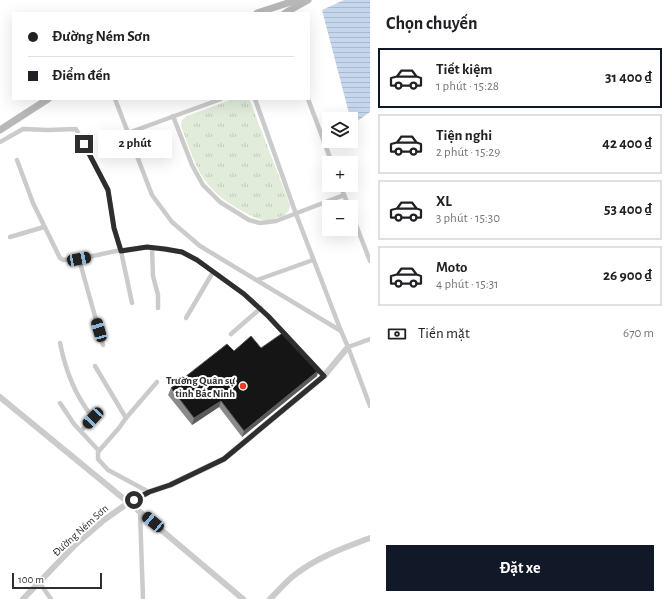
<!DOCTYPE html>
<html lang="vi">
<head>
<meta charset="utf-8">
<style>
	body { margin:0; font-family:"Alegreya Sans",sans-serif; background:#f6f6f6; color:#202124; height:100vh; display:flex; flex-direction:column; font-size:15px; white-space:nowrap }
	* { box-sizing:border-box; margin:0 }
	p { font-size:13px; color:#757577 }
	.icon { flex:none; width:22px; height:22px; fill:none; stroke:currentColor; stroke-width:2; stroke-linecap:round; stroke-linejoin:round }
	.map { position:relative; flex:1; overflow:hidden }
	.panel { display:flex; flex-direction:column; background:#fff; width:300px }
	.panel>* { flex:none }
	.top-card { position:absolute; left:12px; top:12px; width:298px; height:88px; border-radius:0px; box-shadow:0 4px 16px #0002; display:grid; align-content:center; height:88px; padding:0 16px; background:#fff }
	.buttons { position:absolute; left:322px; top:112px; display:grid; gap:8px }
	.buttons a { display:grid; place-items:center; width:36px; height:36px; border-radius:0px; background:#fff; box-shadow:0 4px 16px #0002; font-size:20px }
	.scale { position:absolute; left:12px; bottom:10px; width:90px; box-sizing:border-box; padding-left:4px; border:2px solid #2e2e2e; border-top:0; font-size:11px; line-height:14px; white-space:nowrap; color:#2e2e2e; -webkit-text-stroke:3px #fff; paint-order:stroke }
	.end { position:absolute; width:18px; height:18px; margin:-9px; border:5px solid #2e2e2e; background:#fff; box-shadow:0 0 0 2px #fff }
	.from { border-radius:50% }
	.bubble { position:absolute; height:28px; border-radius:0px; background:#fff; box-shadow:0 4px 16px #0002; font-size:13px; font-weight:700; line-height:28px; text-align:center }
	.car { position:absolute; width:12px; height:24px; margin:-12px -6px; border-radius:5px; box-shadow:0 0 3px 1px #0007; background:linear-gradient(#222 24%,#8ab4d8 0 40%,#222 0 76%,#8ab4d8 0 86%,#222 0) }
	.top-card b { display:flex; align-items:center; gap:14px; height:38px; font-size:15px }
	.top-card b+b { border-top:1px solid #e0e0e0 }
	.top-card i { width:10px; height:10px; background:#202124 }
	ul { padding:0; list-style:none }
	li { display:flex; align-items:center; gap:12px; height:60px; margin:0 8px 6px; padding:0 8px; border:2px solid #e0e0e0; border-radius:0px }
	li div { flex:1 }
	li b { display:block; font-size:15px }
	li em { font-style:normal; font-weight:700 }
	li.selected { border-color:#111827 }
	li>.icon { width:36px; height:36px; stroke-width:1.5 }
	h2 { padding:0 16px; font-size:18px; line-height:48px }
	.pay { display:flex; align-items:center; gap:10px; height:44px; padding:0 16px; font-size:15px }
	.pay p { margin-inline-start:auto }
	.primary-button { display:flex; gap:8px; margin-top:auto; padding:8px 16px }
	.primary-button a { flex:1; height:46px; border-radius:0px; background:#111827; color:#fff; font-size:16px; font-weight:700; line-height:46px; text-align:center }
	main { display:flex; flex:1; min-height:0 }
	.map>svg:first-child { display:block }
	.grass { fill:url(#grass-tufts) }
	.water { fill:url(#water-rules) }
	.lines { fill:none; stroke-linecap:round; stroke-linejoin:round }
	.minor { stroke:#cbcbcb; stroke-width:4.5 }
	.tertiary { stroke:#cbcbcb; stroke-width:6 }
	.secondary { stroke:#b8b8b8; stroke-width:7 }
	.wall { fill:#8a8a8a }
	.shaded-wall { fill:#5b5b5b }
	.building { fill:#151515; stroke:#5b5b5b }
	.route { stroke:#2e2e2e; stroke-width:5 }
	.poi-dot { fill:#ec3a28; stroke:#fff; stroke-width:1.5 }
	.labels { text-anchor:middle; stroke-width:4; stroke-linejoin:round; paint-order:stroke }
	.poi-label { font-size:11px; font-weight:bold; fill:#2e2e2e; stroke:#fff; text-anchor:end }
	.street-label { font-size:11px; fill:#2e2e2e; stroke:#fff }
</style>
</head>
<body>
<main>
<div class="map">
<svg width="370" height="599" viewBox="0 0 370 599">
	<defs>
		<pattern id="grass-tufts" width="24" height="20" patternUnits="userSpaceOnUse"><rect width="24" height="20" fill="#e1ecdb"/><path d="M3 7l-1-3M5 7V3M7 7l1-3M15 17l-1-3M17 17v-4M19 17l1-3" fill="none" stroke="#c1cbbc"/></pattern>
		<pattern id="water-rules" width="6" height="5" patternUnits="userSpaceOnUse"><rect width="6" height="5" fill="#c6d7ed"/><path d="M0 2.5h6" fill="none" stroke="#aab9cc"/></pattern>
	</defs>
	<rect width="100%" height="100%" fill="#fff"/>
	<path class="grass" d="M233,99H249L250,101L290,205C290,214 283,216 276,218C264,223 254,218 244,212C201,189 197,169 181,126L182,120L187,116Z"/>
	<path class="water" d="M344,0H370V112L352,125L322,10Z"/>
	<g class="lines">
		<g class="minor">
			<path d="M115,99L152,195L172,222L200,246L341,331"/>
			<path d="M255,99L296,214L341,331L348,347L370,339"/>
			<path d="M308,99L332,163"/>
			<path d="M173,116L192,165L203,185L220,202L249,220L260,223L276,221L344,195"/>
			<path d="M128,133L221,99"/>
			<path d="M0,142L23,129L48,130L76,129L108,190L114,228L121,251L132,303"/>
			<path d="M17,160L33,203L60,258L63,260L79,259L116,251L147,247L182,252L197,260L244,294L268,316L288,337"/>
			<path d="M340,185L349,207"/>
			<path d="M351,212L370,261"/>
			<path d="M10,237L44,227"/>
			<path d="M152,248L153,276L158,295V308"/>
			<path d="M79,259L103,345"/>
			<path d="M257,280L313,260"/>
			<path d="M186,318L213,272"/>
			<path d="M231,334L261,308"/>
			<path d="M60,343C66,372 75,395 93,418L81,431"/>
			<path d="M348,347L370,406"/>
			<path d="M95,366L126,418L119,428L98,452V459L108,470L149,492"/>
			<path d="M60,403L74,424L99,451"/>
			<path d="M126,418L157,382"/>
			<path d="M140,512L143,599"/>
			<path d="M39,582L51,599"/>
		</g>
		<g class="tertiary">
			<path d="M0,397L140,512L243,599"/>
			<path d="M23,599L75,545L104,520L128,503L149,492L170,485L224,459L324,376L348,347"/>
			<path d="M270,599C277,592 284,584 292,577C315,558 343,548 370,538"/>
		</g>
		<g class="secondary">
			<path d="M257,13L297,0"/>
			<path d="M285,13L308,0"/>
			<path d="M0,130L48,99"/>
		</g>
	</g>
	<path class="wall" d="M261,348L317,376L242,437L219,407L192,425L168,395L171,388L234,351Z"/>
	<g class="shaded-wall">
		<path d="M319,370L317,376L242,437L244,431Z"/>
		<path d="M221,401L219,407L192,425L194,418Z"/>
	</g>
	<path class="building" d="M284,332L319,370L244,431L221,401L194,418L171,388L227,344L234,351L251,336L261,348Z"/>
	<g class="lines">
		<path class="route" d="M84,144L108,190L114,228L121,251L147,247L165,249L182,252L197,260L244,294L268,316L324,376L224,459L170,485L149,492L134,500"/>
	</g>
	<circle class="poi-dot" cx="243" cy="386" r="4"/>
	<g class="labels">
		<g class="poi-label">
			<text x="235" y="384">Trường Quân sự<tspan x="235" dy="13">tỉnh Bắc Ninh</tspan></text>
		</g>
		<g class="street-label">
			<text transform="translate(80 530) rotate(-42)" y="4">Đường Ném Sơn</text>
		</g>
	</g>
</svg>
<div class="buttons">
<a><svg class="icon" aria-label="layers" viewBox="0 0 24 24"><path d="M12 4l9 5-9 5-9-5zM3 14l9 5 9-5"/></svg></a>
<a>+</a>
<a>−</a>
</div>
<div class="scale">100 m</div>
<i class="end from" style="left:134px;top:500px"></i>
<i class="end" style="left:84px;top:144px"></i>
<div class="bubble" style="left:98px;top:130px;width:74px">2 phút</div>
<i class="car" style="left:79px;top:259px;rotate:79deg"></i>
<i class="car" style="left:99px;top:330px;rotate:344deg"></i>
<i class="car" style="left:93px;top:418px;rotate:223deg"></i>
<i class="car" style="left:153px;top:522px;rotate:310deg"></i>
<div class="top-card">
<b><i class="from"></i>Đường Ném Sơn</b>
<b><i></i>Điểm đến</b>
</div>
</div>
<section class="panel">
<h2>Chọn chuyến</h2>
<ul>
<li class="selected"><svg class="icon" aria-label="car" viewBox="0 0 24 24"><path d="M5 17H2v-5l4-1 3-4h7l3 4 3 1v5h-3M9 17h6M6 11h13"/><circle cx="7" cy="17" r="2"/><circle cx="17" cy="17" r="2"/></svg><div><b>Tiết kiệm</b><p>1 phút · 15:28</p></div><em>31 400 ₫</em></li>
<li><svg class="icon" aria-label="car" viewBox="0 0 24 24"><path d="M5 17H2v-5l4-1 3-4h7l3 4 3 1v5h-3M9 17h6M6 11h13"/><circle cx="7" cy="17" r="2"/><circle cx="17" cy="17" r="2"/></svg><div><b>Tiện nghi</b><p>2 phút · 15:29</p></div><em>42 400 ₫</em></li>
<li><svg class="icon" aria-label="car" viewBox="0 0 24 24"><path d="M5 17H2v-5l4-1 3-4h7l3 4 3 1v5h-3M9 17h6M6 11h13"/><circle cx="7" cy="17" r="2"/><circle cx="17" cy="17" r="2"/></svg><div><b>XL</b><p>3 phút · 15:30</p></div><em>53 400 ₫</em></li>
<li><svg class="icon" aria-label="car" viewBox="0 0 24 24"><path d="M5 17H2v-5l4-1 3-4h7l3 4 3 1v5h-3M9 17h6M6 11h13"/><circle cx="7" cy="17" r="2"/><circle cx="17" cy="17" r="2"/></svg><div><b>Moto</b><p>4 phút · 15:31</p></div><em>26 900 ₫</em></li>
</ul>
<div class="pay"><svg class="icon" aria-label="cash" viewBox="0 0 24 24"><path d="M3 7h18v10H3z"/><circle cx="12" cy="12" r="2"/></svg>Tiền mặt<p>670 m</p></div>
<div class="primary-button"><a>Đặt xe</a></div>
</section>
</main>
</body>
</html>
